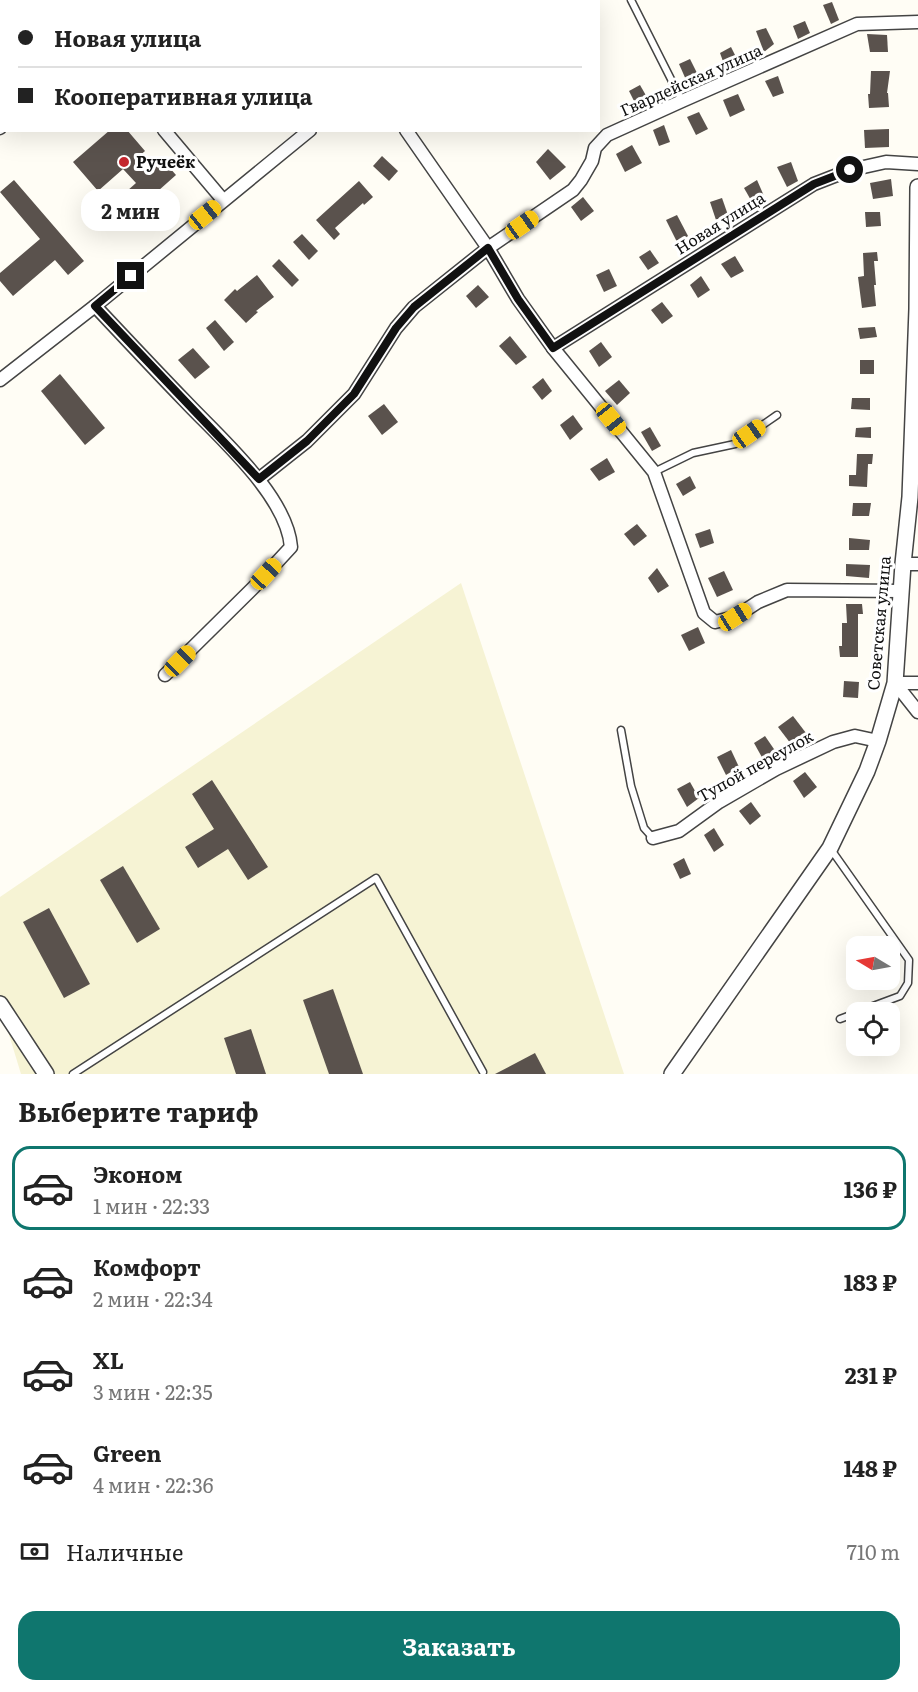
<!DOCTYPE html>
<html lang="ru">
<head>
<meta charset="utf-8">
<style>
	body { margin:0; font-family:Literata,serif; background:#f6f6f6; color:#222; height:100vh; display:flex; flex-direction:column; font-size:22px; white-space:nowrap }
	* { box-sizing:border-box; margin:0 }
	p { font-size:20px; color:#767676 }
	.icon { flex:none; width:33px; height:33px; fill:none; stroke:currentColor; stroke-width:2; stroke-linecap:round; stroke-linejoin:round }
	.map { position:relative; height:1074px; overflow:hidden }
	.drawer { display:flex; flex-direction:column; background:#fff; flex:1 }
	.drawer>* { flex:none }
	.hud { position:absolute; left:0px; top:0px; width:600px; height:132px; box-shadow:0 6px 24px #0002; display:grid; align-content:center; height:132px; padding:0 18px; background:#fff }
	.needle { width:39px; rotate:280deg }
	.controls { position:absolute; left:846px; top:936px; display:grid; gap:12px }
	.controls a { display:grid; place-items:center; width:54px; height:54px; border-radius:12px; background:#fff; box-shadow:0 6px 24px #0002; font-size:30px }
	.end { position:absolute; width:27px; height:27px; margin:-14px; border:8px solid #111; background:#fff; box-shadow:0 0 0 3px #fff }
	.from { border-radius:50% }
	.bubble { position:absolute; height:42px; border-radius:18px; background:#fff; box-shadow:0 6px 24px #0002; font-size:20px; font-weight:700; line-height:42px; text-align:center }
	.car { position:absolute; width:18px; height:36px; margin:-18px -9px; border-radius:8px; box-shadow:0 0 4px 2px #0007; background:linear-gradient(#f5c518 24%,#345 0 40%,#f5c518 0 76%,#345 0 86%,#f5c518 0) }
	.hud b { display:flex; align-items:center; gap:21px; height:57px; font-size:22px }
	.hud b+b { border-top:2px solid #e0e0e0 }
	.hud i { width:15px; height:15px; background:#222 }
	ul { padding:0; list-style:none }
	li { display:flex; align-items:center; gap:18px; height:84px; margin:0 12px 9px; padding:0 6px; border:3px solid transparent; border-radius:18px }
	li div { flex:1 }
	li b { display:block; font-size:22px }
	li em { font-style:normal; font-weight:700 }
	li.selected { border-color:#0f766e }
	li>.icon { width:54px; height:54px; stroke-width:1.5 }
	h2 { padding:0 18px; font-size:27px; line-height:72px }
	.pay { display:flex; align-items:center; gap:15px; height:66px; padding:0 18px; font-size:22px }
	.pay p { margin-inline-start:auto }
	.cta { display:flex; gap:12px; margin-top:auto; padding:12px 18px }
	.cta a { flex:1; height:69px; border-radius:18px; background:#0f766e; color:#fff; font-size:24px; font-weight:700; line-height:69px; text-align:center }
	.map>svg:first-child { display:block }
	.farmland { fill:#f6f3d4 }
	.building { fill:#5a524d }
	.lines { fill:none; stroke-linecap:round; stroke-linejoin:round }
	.service-casing { stroke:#444; stroke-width:9 }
	.minor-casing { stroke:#444; stroke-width:15 }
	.tertiary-casing { stroke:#444; stroke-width:18 }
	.service { stroke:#fff; stroke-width:6 }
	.minor { stroke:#fff; stroke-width:12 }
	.tertiary { stroke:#fff; stroke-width:15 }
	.route { stroke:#111; stroke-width:8 }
	.poi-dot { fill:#c4262e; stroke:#fff; stroke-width:2 }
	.labels { text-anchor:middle; stroke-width:6; stroke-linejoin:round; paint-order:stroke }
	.street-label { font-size:16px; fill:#111; stroke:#fff }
	.poi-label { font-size:16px; font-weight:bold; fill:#111; stroke:#fff; text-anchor:start }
</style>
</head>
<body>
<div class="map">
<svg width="918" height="1074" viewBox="0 0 918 1074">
	<rect width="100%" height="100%" fill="#fffdf5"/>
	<path class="farmland" d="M461,583L624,1074H21L0,1005V897Z"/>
	<g class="building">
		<path d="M832,2L839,20L831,24L823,5Z"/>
		<path d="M805,21L810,33L798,39L793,26Z"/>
		<path d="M766,28L774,44L764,52L756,31Z"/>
		<path d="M867,34L887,35L888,52H870Z"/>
		<path d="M731,47L738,61L725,67L720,53Z"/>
		<path d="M690,59L698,75L687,82L679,64Z"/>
		<path d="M871,71H890L887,93H888L889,107L869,108L868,94H870Z"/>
		<path d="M778,76L784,93L773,97L765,81Z"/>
		<path d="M640,85L648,99L636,105L629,91Z"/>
		<path d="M738,94L745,110L730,117L723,100Z"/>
		<path d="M699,112L708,129L696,135L687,117Z"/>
		<path d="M664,125L670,142L659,146L653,130Z"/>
		<path d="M889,129V147L865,148L864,130Z"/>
		<path d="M110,130H127L145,151L137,158L148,171L162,159L176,175L140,207L127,191L136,183L123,169L98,191L73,162Z"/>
		<path d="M632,145L642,163L625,172L616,154Z"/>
		<path d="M548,149L566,167L550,180L536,162Z"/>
		<path d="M382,156L398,171L389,181L373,166Z"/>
		<path d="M791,162L798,181L787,187L777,167Z"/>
		<path d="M891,179L893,196L873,199L870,183Z"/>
		<path d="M14,180L84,261L68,275L55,260L13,296L0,281V273L40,239L0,192Z"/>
		<path d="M757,180L764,196L752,202L744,188Z"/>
		<path d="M359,181L373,197L364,205L363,203L335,228L340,234L334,240L316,220Z"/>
		<path d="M583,197L594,211L581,221L571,207Z"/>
		<path d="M722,198L728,215L716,220L710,202Z"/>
		<path d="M865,212H880L881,226L866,227Z"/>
		<path d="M677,215L688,236L678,244L666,220Z"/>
		<path d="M302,234L318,251L309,260L293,242Z"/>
		<path d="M650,250L659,263L648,270L639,257Z"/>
		<path d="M877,252L878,261H874L876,285H874L876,306L862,308L858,277L864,276L863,253Z"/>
		<path d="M735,256L744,271L731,278L721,264Z"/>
		<path d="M279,259L299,280L292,287L272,266Z"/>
		<path d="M609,269L617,286L604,292L596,275Z"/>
		<path d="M257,275L274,297L256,311L258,312L246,323L224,300L235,289L237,291Z"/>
		<path d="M701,276L710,290L698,298L690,285Z"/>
		<path d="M478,285L489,297L476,308L466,296Z"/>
		<path d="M662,302L673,316L662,324L651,310Z"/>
		<path d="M215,320L234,342L224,351L206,328Z"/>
		<path d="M875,327L877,337L860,339L858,328Z"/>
		<path d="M510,336L527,357L516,365L499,346Z"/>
		<path d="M601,342L612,357L599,367L589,351Z"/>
		<path d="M193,348L210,367L195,379L178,360Z"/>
		<rect x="860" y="360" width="14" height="14"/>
		<path d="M60,374L105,428L85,445L41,391Z"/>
		<path d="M543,378L552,391L542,400L532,387Z"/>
		<path d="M619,380L630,393L617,405L605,391Z"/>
		<path d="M852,398H870V410L851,409Z"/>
		<path d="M384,404L398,422L382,435L368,416Z"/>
		<path d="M573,415L583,429L570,440L560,425Z"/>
		<path d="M650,427L661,446L652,451L641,432Z"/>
		<path d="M871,427V438L855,437L856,428Z"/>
		<path d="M857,454H873L872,464H868L867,487L849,486V475H856Z"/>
		<path d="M607,458L615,472L599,481L590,469Z"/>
		<path d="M690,476L696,488L683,496L676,484Z"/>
		<path d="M853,503H871L869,516H852Z"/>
		<path d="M637,524L647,536L634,546L624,534Z"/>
		<path d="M710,529L714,543L700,548L695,534Z"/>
		<path d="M849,538L870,540L869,550H849Z"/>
		<path d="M846,564L870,565L869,578L846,576Z"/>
		<path d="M657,568L669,586L658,593L648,578Z"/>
		<path d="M724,571L733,590L717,597L708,578Z"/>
		<path d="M846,604H862L863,614H858V657H840L839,646H842V623H847Z"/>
		<path d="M698,627L705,643L689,651L681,635Z"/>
		<path d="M844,681L859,682L858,698L843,697Z"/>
		<path d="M793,716L806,733L791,744L778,727Z"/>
		<path d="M765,736L776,752L764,761L754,743Z"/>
		<path d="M731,750L739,767L726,775L717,757Z"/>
		<path d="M805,772L817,787L804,798L793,781Z"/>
		<path d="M212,780L268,867L248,880L228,849L198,868L185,847L214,829L192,794Z"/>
		<path d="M690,782L699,798L687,807L677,789Z"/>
		<path d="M751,802L761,816L750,825L739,811Z"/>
		<path d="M714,828L724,845L714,852L704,835Z"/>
		<path d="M684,858L691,874L680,879L673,864Z"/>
		<path d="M123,866L160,929L137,943L100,880Z"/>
		<path d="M49,908L90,984L64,998L23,922Z"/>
		<path d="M333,989L363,1074H329L303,1000Z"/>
		<path d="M251,1029L266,1074H236L224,1038Z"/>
		<path d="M535,1053L546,1074H495Z"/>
	</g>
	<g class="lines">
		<g class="service-casing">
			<g id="service">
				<path d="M416,0L417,2"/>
				<path d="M631,0L682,101"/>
				<path d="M0,131L2,130"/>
				<path d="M654,472L693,453L735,444L777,415"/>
				<path d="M621,730L631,786L644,828L653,838"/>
				<path d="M830,848L909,960L908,983L900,996L857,1012"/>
				<path d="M840,1019L856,1013"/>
				<path d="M73,1074L376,878L483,1072"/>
			</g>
		</g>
		<g class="minor-casing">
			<g id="minor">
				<path d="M317,0L318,2"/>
				<path d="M214,2L216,0"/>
				<path d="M541,2L543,0"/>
				<path d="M0,95L2,97"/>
				<path d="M164,130L223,200"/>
				<path d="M406,130L488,248L518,299L553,348L654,472L704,613L715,622L735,617L758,602L787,590L902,591"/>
				<path d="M95,306C125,338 155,370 186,402C220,438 287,496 291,547L254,587L165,675"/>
				<path d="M553,348L814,184L850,170L886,162L918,164"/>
				<path d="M0,380L95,306L310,130"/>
				<path d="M259,479L307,441L354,394L396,328L414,307L488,248L573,190L581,180L592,161L595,148L607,135L682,101L857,24L918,22"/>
				<path d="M903,564H918"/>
				<path d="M895,683L918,712"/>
				<path d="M895,683H918"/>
				<path d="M653,838L679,831L719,802L776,769L833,742L855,736L878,741"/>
			</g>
		</g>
		<g class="tertiary-casing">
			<g id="tertiary">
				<path d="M0,1004L46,1074"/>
				<path d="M672,1074L830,848L867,771L878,741L895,683L903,564L910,497L917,309L918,187"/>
			</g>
		</g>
		<use href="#service" class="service"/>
		<use href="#minor" class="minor"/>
		<use href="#tertiary" class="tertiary"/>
	</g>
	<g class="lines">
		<path class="route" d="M131,276L95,306L259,479L307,441L354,394L396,328L414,307L488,248L518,299L553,348L814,184L850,170"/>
	</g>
	<circle class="poi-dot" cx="124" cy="162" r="6"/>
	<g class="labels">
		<g class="street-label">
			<text transform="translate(691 80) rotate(-24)" y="6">Гвардейская улица</text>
			<text transform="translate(720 223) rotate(-32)" y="6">Новая улица</text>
			<text transform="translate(879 623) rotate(-85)" y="6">Советская улица</text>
			<text transform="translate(755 766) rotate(-29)" y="6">Тупой переулок</text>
		</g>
		<g class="poi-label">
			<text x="136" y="168">Ручеёк</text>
		</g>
	</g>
</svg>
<div class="controls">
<a><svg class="needle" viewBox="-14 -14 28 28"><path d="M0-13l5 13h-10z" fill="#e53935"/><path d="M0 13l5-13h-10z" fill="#767676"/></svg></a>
<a><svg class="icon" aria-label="locate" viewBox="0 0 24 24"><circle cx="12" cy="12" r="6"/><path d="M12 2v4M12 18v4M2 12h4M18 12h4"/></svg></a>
</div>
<i class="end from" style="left:850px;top:170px"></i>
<i class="end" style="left:131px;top:276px"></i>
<div class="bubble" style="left:81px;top:189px;width:99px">2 мин</div>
<i class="car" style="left:205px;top:215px;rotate:51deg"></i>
<i class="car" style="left:522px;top:225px;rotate:55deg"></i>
<i class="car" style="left:611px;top:419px;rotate:141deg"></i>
<i class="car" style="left:749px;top:434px;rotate:55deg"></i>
<i class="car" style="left:266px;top:574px;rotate:43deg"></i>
<i class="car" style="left:735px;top:617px;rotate:58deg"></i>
<i class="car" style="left:180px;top:661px;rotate:45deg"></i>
<div class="hud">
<b><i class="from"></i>Новая улица</b>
<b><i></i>Кооперативная улица</b>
</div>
</div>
<section class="drawer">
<h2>Выберите тариф</h2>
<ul>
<li class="selected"><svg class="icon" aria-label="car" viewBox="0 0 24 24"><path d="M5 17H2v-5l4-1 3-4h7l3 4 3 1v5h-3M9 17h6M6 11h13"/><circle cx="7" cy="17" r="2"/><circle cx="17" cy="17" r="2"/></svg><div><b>Эконом</b><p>1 мин · 22:33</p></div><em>136 ₽</em></li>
<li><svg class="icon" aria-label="car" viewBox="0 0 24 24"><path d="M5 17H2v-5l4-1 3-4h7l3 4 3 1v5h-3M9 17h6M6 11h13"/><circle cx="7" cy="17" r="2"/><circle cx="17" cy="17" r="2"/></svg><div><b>Комфорт</b><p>2 мин · 22:34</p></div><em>183 ₽</em></li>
<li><svg class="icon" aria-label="car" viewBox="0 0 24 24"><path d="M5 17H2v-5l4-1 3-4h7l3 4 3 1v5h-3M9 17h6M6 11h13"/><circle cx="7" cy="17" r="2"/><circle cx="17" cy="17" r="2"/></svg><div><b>XL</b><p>3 мин · 22:35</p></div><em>231 ₽</em></li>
<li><svg class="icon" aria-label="car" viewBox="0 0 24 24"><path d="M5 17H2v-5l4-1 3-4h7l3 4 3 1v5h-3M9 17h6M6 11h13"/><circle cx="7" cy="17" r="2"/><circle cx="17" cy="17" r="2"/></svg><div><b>Green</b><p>4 мин · 22:36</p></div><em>148 ₽</em></li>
</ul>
<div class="pay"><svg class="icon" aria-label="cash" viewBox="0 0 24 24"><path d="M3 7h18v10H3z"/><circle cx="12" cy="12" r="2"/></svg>Наличные<p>710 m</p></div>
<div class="cta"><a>Заказать</a></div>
</section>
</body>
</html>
